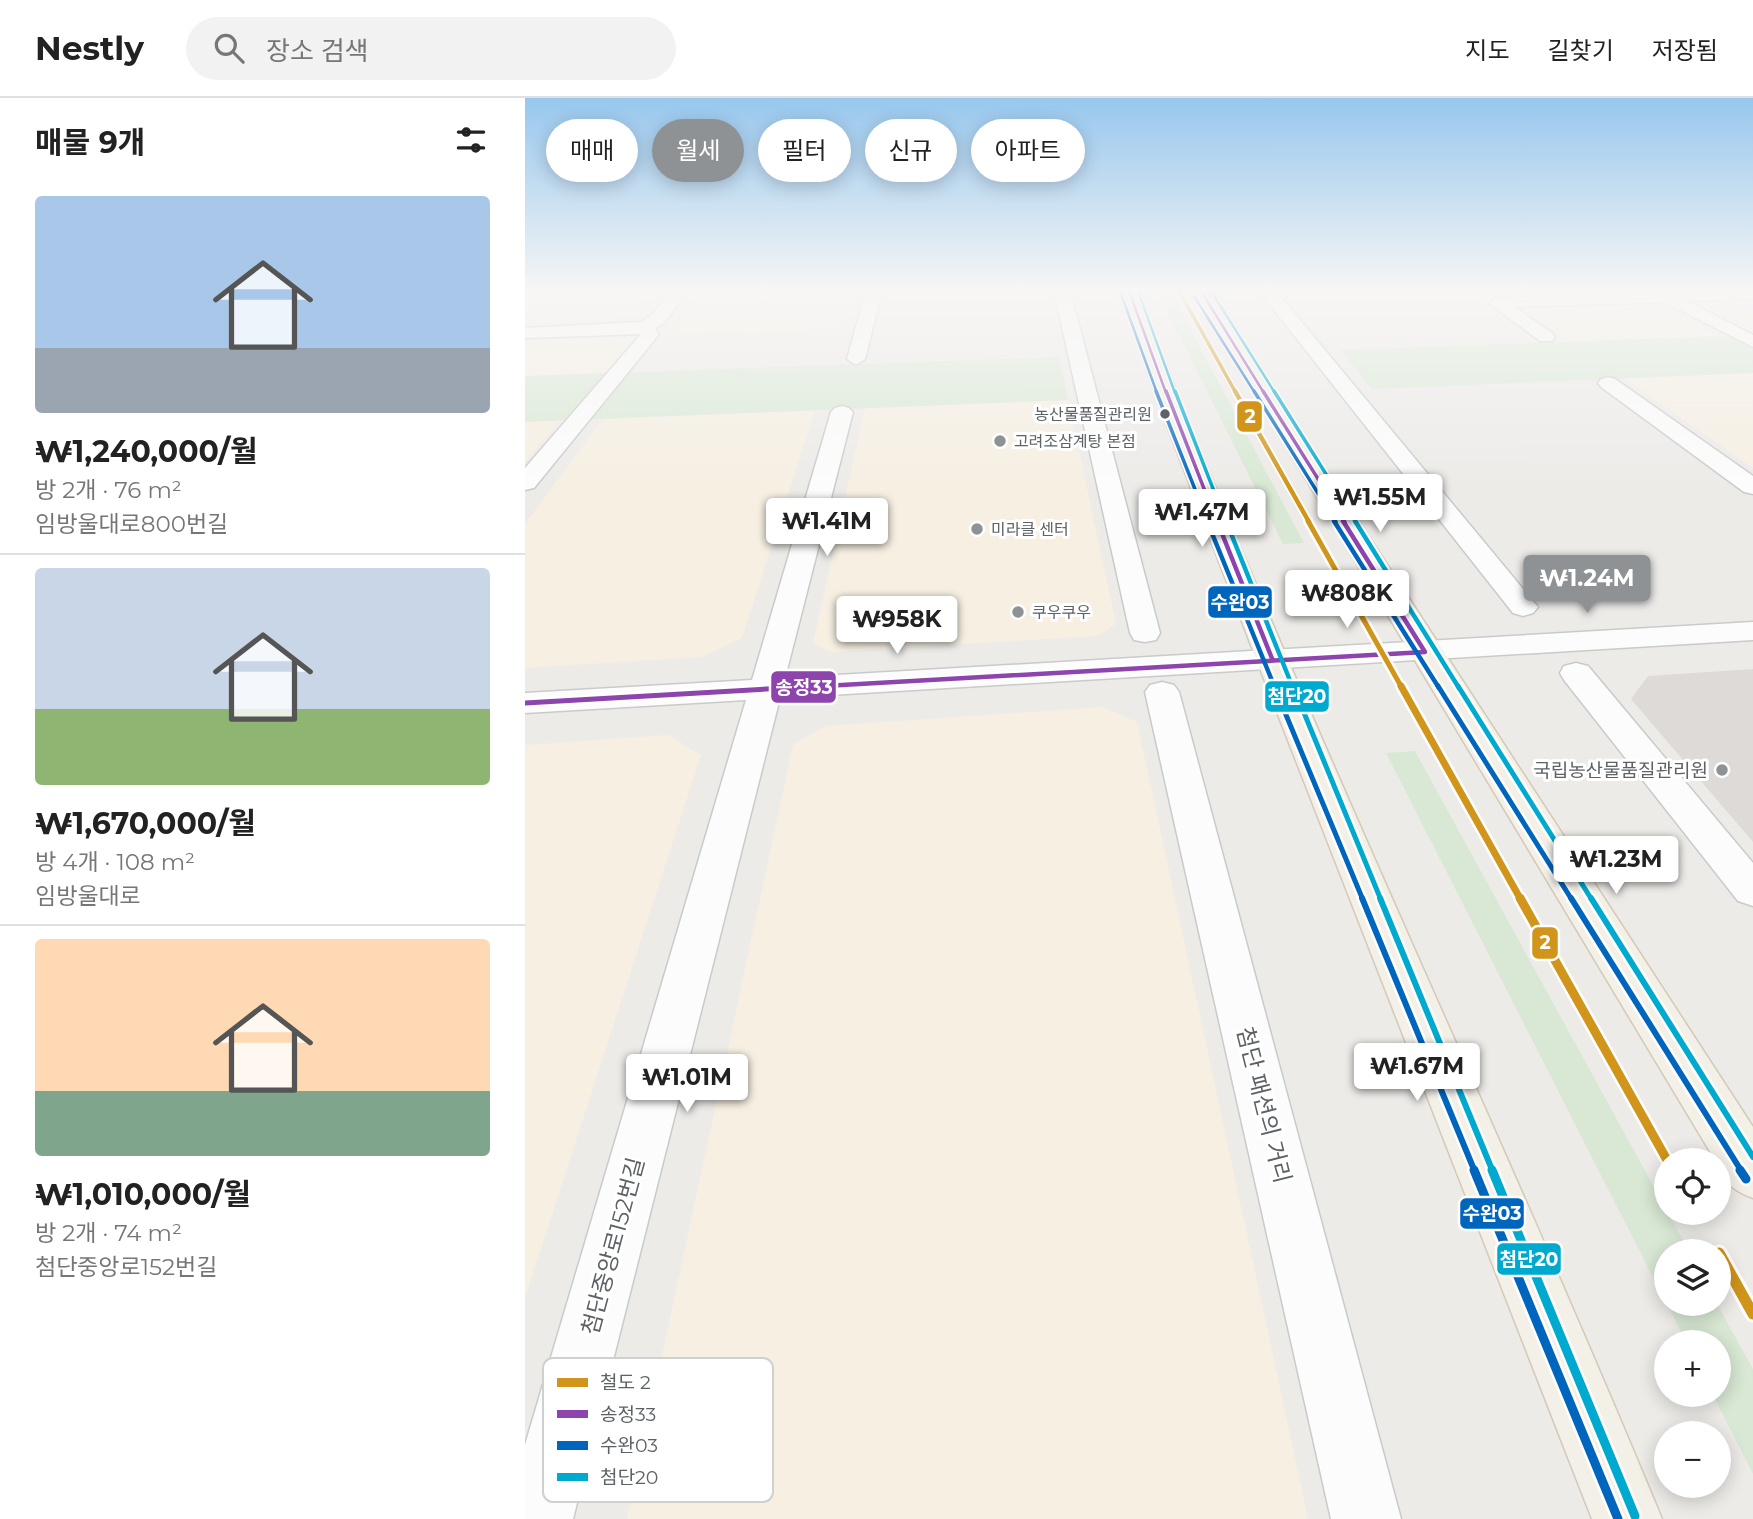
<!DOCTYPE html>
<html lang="ko">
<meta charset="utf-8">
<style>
:root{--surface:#fff;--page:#f2f2f2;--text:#222;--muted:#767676;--line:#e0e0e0;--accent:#8f9294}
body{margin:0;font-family:Montserrat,"Noto Sans KR",sans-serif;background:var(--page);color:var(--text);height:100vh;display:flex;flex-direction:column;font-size:26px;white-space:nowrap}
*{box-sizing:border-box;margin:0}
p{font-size:23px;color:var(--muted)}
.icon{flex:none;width:38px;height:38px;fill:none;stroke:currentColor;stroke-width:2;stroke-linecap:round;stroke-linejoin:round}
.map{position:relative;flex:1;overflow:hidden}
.sheet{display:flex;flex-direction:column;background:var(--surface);width:525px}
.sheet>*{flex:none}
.top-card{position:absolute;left:21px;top:21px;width:665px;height:63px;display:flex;gap:14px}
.buttons{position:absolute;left:1129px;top:1050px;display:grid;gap:14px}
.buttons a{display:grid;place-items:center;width:77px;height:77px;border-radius:50%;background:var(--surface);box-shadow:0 4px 18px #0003;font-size:35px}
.price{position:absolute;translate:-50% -60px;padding:0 16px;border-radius:7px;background:#fff;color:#222;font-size:23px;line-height:46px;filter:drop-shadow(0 2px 4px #0008)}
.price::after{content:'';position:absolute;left:50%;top:42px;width:21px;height:16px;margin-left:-10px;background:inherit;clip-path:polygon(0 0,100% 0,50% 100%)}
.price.selected{background:var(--accent);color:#fff}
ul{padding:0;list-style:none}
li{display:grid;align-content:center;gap:14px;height:371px;padding:0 35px}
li+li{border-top:2px solid var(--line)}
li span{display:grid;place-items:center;height:217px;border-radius:7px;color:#555}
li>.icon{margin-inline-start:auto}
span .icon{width:126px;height:126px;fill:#fffc;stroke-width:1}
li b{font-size:30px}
h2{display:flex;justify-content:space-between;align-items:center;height:84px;padding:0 35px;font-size:30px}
.pill{padding:0 24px;border-radius:32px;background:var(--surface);box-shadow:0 4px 18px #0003;font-size:24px;line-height:63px}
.pill.selected{background:var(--accent);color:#fff}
header{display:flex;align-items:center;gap:42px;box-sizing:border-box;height:98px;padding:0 35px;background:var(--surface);border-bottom:2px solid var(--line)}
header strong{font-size:33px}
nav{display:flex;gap:38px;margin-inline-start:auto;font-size:24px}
.search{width:490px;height:63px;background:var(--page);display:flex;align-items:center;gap:18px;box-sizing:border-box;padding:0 24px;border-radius:38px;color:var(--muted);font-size:26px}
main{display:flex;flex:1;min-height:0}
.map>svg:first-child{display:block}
.commercial{fill:#f6efe2}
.industrial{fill:#dddad8}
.green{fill:#d8e8d4}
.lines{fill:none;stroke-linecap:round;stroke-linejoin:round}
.minor-casing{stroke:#c9caca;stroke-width:3}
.major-casing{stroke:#d4c9b6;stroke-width:3}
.minor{fill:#fcfcfc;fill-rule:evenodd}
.major{fill:#f3f0e8;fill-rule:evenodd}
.bus-1-far3-casing{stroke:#fff;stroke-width:5}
.bus-1-far2-casing{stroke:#fff;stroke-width:7}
.bus-1-far1-casing{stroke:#fff;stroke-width:9}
.bus-1-casing{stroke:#fff;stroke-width:10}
.bus-2-far5-casing{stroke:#fff;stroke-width:5}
.bus-2-far4-casing{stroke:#fff;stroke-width:7}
.bus-2-far3-casing{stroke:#fff;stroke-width:9}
.bus-2-far2-casing{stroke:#fff;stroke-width:10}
.bus-2-far1-casing{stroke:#fff;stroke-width:11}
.bus-2-casing{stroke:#fff;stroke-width:14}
.bus-3-far5-casing{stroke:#fff;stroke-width:5}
.bus-3-far4-casing{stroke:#fff;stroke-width:7}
.bus-3-far3-casing{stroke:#fff;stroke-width:9}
.bus-3-far2-casing{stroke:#fff;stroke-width:10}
.bus-3-far1-casing{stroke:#fff;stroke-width:11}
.bus-3-casing{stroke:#fff;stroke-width:14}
.bus-1-far3{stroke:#8e44ad;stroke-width:2.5}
.bus-1-far2{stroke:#8e44ad;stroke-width:3.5}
.bus-1-far1{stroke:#8e44ad;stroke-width:4.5}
.bus-1{stroke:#8e44ad;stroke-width:5}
.bus-2-far5{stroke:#0065bd;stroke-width:2.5}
.bus-2-far4{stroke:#0065bd;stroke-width:3.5}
.bus-2-far3{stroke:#0065bd;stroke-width:4.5}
.bus-2-far2{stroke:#0065bd;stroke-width:5}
.bus-2-far1{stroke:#0065bd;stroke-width:6}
.bus-2{stroke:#0065bd;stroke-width:9}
.bus-3-far5{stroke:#00a9ce;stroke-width:2.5}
.bus-3-far4{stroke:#00a9ce;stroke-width:3.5}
.bus-3-far3{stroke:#00a9ce;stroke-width:4.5}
.bus-3-far2{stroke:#00a9ce;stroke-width:5}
.bus-3-far1{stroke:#00a9ce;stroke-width:6}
.bus-3{stroke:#00a9ce;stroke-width:9}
.rail-1-far5-casing{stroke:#fff;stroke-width:6}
.rail-1-far4-casing{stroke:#fff;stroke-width:8}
.rail-1-far3-casing{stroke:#fff;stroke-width:10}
.rail-1-far2-casing{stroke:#fff;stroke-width:12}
.rail-1-far1-casing{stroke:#fff;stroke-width:14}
.rail-1-casing{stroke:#fff;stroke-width:17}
.rail-1-far5{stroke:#d0951a;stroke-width:3.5}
.rail-1-far4{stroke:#d0951a;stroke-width:4.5}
.rail-1-far3{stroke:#d0951a;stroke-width:5}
.rail-1-far2{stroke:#d0951a;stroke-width:7}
.rail-1-far1{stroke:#d0951a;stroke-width:9}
.rail-1{stroke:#d0951a;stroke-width:11}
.bus-dot{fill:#5d6266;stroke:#fff;stroke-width:2.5}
.poi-dot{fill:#8f9294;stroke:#fff;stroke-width:2.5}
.labels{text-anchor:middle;stroke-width:6;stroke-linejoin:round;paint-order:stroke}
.far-bus-label{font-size:16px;fill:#5d6266;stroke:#fff;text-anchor:end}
.far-poi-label{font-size:16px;fill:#5d6266;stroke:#fff;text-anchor:start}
.poi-label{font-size:19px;fill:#5d6266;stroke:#fff;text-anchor:end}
.near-street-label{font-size:23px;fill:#5d6266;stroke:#fff}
.key{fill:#fff;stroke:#ced0d1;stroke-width:2}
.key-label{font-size:19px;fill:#5d6266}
.line-badge{stroke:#fff;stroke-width:2.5}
.badge-label{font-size:19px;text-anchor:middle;font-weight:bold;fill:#fff}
</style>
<header>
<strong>Nestly</strong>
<div class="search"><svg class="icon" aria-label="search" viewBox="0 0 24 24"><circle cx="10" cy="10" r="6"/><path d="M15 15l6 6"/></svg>장소 검색</div>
<nav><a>지도</a><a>길찾기</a><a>저장됨</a></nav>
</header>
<main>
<section class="sheet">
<h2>매물 9개<svg class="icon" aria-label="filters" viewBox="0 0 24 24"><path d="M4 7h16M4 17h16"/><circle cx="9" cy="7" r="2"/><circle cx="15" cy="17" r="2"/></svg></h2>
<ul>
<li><span style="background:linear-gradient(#a9c7e8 70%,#9aa5b1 0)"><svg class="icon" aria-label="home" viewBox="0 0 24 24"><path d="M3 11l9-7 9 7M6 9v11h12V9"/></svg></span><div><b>₩1,240,000/월</b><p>방 2개 · 76 m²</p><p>임방울대로800번길</p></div></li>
<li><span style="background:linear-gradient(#c9d6e8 65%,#8fb573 0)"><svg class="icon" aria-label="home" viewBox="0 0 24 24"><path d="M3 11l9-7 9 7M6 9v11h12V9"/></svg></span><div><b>₩1,670,000/월</b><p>방 4개 · 108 m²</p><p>임방울대로</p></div></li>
<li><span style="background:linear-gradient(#ffd9b3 70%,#7fa58c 0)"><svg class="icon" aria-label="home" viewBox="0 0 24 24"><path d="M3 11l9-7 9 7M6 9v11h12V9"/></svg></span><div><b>₩1,010,000/월</b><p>방 2개 · 74 m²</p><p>첨단중앙로152번길</p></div></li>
</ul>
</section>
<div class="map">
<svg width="1228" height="1421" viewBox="0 0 1228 1421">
<rect width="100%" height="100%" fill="#edebe8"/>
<path class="commercial" d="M 0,193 L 126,193 L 105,216 L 78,223 L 0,225 Z
M 177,193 L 329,193 L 317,231 L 144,237 Z
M 1228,202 L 1228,237 L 1171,207 L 1176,203 Z
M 1120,205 L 1138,208 L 1195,238 L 1045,243 L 996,210 Z
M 115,239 L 85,275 L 0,278 L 0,243 Z
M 1228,275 L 1228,370 L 1099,280 Z
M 543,302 L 591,526 L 573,538 L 306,554 L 288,545 L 340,310 Z
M 290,312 L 217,540 L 177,559 L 0,570 L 0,426 L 78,321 Z
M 35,322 L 0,364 L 0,324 Z
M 578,609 L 612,624 L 783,1421 L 102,1421 L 268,647 L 300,628 Z
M 143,637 L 176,657 L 0,1200 L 0,647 Z"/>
<path class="industrial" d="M 1228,571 L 1228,744 L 1106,601 L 1123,578 Z"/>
<path class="green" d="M 632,193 L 645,193 L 779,445 L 758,446 Z
M 1228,237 L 1228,275 L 847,291 L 815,252 Z
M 534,259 L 543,302 L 0,324 L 0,278 Z
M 890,653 L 1164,1153 L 1141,1153 L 1141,1205 L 861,655 Z
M 1142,1206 L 1192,1206 L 1228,1271 L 1228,1376 L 1188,1297 L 1194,1297 L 1194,1244 L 1161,1244 Z"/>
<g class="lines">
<g class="minor-casing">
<path id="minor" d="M 147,193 L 163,193 L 139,225 L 130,230 L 134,236 L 131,240 L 9,390 L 0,392 L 0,370 L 116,236 L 0,240 L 0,230 L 116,224 L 127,217 Z
M 341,193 L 357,193 L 340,261 L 331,267 L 322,261 Z
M 529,193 L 545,193 L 635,535 L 631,542 L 620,544 L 609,542 L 605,535 Z
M 734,193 L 751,193 L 1008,503 L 1013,509 L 1008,515 L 998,518 L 988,515 Z
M 1170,193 L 1228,193 L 1228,201 L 1162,203 L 1228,237 L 1228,249 L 1139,204 L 989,209 L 1027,235 L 1030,239 L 1027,243 L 1015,243 L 964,205 L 972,200 Z
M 1083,279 L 1090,281 L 1228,378 L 1228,396 L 1219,394 L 1076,289 L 1073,285 L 1076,281 Z
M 317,308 L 324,310 L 328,314 L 260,580 L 1228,524 L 1228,542 L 255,600 L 48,1421 L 0,1421 L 0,1347 L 221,602 L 0,615 L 0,595 L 227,582 L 306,314 L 310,310 Z
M 1051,565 L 1063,568 L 1228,765 L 1228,808 L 1213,803 L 1039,582 L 1035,575 L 1039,568 Z
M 637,584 L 649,587 L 654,594 L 876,1421 L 806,1421 L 620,594 L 625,587 Z"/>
</g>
<g class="major-casing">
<path id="major" d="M 596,193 L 612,193 C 772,609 967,1010 1137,1421 L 1067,1421 L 732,563 L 640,322 Z
M 668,193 L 684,193 L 1228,1029 L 1228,1100 C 1211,1094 1194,1083 1194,1062 L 1190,1062 Z"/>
</g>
<use href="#minor" class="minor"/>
<use href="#major" class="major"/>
<g class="bus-1-far3-casing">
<path id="bus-1-far3" d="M 604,193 L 641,295
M 676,193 L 739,295"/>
</g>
<g class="bus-1-far2-casing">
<path id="bus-1-far2" d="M 641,293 L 692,424
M 738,293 L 820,424"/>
</g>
<g class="bus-1-far1-casing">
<path id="bus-1-far1" d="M 692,423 L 748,563
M 264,590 L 900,554 L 818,423"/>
</g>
<g class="bus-1-casing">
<path id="bus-1" d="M 0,605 L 295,588"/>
</g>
<g class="bus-2-far5-casing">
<path id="bus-2-far5" d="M 596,196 L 632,295
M 669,198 L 730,295"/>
</g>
<g class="bus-2-far4-casing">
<path id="bus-2-far4" d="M 631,293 L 683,424
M 729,293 L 811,424"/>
</g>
<g class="bus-2-far3-casing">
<path id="bus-2-far3" d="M 682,423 L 750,590
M 809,423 L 914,590"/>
</g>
<g class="bus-2-far2-casing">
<path id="bus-2-far2" d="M 749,588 L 838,802
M 913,588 L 1047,802"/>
</g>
<g class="bus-2-far1-casing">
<path id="bus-2-far1" d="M 837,800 L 950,1074
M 1046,800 L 1217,1074"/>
</g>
<g class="bus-2-casing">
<path id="bus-2" d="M 949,1072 L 1093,1421
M 1215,1072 L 1221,1081"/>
</g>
<g class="bus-3-far5-casing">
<path id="bus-3-far5" d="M 613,193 L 650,295
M 686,193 L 750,295"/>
</g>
<g class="bus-3-far4-casing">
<path id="bus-3-far4" d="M 650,293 L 701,424
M 749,293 L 831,424"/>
</g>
<g class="bus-3-far3-casing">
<path id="bus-3-far3" d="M 701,423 L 768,590
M 830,423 L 934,590"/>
</g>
<g class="bus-3-far2-casing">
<path id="bus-3-far2" d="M 768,588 L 856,802
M 933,588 L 1067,802"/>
</g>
<g class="bus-3-far1-casing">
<path id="bus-3-far1" d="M 855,800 L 968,1074
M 1066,800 L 1228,1059"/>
</g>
<g class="bus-3-casing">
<path id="bus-3" d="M 967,1072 L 1110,1418"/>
</g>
<use href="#bus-1-far3" class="bus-1-far3"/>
<use href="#bus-1-far2" class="bus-1-far2"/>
<use href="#bus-1-far1" class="bus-1-far1"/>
<use href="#bus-1" class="bus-1"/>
<use href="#bus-2-far5" class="bus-2-far5"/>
<use href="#bus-2-far4" class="bus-2-far4"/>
<use href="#bus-2-far3" class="bus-2-far3"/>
<use href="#bus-2-far2" class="bus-2-far2"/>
<use href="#bus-2-far1" class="bus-2-far1"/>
<use href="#bus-2" class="bus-2"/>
<use href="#bus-3-far5" class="bus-3-far5"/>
<use href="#bus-3-far4" class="bus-3-far4"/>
<use href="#bus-3-far3" class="bus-3-far3"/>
<use href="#bus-3-far2" class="bus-3-far2"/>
<use href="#bus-3-far1" class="bus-3-far1"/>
<use href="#bus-3" class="bus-3"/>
<g class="rail-1-far5-casing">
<path id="rail-1-far5" d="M 654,193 L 711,295"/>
</g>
<g class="rail-1-far4-casing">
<path id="rail-1-far4" d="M 710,293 L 784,424"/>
</g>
<g class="rail-1-far3-casing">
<path id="rail-1-far3" d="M 783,423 L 877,590"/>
</g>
<g class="rail-1-far2-casing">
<path id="rail-1-far2" d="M 876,588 L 996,802"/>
</g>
<g class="rail-1-far1-casing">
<path id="rail-1-far1" d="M 995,800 L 1142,1062"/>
</g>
<g class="rail-1-casing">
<path id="rail-1" d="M 1194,1155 L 1228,1216"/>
</g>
<use href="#rail-1-far5" class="rail-1-far5"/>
<use href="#rail-1-far4" class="rail-1-far4"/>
<use href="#rail-1-far3" class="rail-1-far3"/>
<use href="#rail-1-far2" class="rail-1-far2"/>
<use href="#rail-1-far1" class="rail-1-far1"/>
<use href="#rail-1" class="rail-1"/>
</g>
<linearGradient id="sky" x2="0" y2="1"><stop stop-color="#97c7ee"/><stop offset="0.49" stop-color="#f7f6f5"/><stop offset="1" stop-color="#f7f6f5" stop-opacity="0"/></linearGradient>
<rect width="1228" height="392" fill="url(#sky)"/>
<circle class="bus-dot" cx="640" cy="316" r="6"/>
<g class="poi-dot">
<circle cx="475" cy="343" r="7"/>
<circle cx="452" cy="431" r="7"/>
<circle cx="493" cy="514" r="7"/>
<circle cx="1197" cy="672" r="7"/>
</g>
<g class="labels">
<g class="far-bus-label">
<text x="627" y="322">농산물품질관리원</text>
</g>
<g class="far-poi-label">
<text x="489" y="349">고려조삼계탕 본점</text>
<text x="466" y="437">미라클 센터</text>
<text x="507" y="520">쿠우쿠우</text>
</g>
<g class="poi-label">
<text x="1183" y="679">국립농산물품질관리원</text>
</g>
<g class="near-street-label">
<text transform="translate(739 1007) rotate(76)" y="8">첨단 패션의 거리</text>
<text transform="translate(88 1148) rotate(-75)" y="8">첨단중앙로152번길</text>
</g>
</g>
<rect x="18" y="1260" width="230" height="144" rx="10" class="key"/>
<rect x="32" y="1280" width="31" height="9" fill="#d0951a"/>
<rect x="32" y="1312" width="31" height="8" fill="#8e44ad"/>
<rect x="32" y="1343" width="31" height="9" fill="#0065bd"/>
<rect x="32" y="1375" width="31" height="8" fill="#00a9ce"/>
<g class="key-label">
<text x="75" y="1291">철도 2</text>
<text x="75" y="1323">송정33</text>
<text x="75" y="1354">수완03</text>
<text x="75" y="1386">첨단20</text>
</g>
<g class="line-badge">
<rect x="711" y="302" width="27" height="33" rx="7" fill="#d0951a"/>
<rect x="682" y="487" width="66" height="34" rx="7" fill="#0065bd"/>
<rect x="245" y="572" width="67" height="34" rx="7" fill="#8e44ad"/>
<rect x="739" y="582" width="66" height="33" rx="7" fill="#00a9ce"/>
<rect x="1006" y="828" width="28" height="34" rx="7" fill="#d0951a"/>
<rect x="934" y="1099" width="66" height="33" rx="7" fill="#0065bd"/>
<rect x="971" y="1144" width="66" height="34" rx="7" fill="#00a9ce"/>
</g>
<g class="badge-label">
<text x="725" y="325">2</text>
<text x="715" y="511">수완03</text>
<text x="279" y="596">송정33</text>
<text x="772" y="605">첨단20</text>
<text x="1020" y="851">2</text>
<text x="967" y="1122">수완03</text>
<text x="1004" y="1168">첨단20</text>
</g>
</svg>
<div class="buttons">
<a><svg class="icon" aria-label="locate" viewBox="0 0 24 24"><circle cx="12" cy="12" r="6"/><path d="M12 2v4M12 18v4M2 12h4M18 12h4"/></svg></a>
<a><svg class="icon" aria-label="layers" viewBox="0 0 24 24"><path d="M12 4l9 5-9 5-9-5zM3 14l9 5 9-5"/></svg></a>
<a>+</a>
<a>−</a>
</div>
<b class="price" style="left:855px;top:436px">₩1.55M</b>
<b class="price" style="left:677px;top:451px">₩1.47M</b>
<b class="price" style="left:302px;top:460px">₩1.41M</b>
<b class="price selected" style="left:1062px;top:517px">₩1.24M</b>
<b class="price" style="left:822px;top:532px">₩808K</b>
<b class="price" style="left:372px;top:558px">₩958K</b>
<b class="price" style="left:1091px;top:798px">₩1.23M</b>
<b class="price" style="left:892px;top:1005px">₩1.67M</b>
<b class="price" style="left:162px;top:1016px">₩1.01M</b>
<div class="top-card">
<a class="pill">매매</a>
<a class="pill selected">월세</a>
<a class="pill">필터</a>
<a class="pill">신규</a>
<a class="pill">아파트</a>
</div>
</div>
</main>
